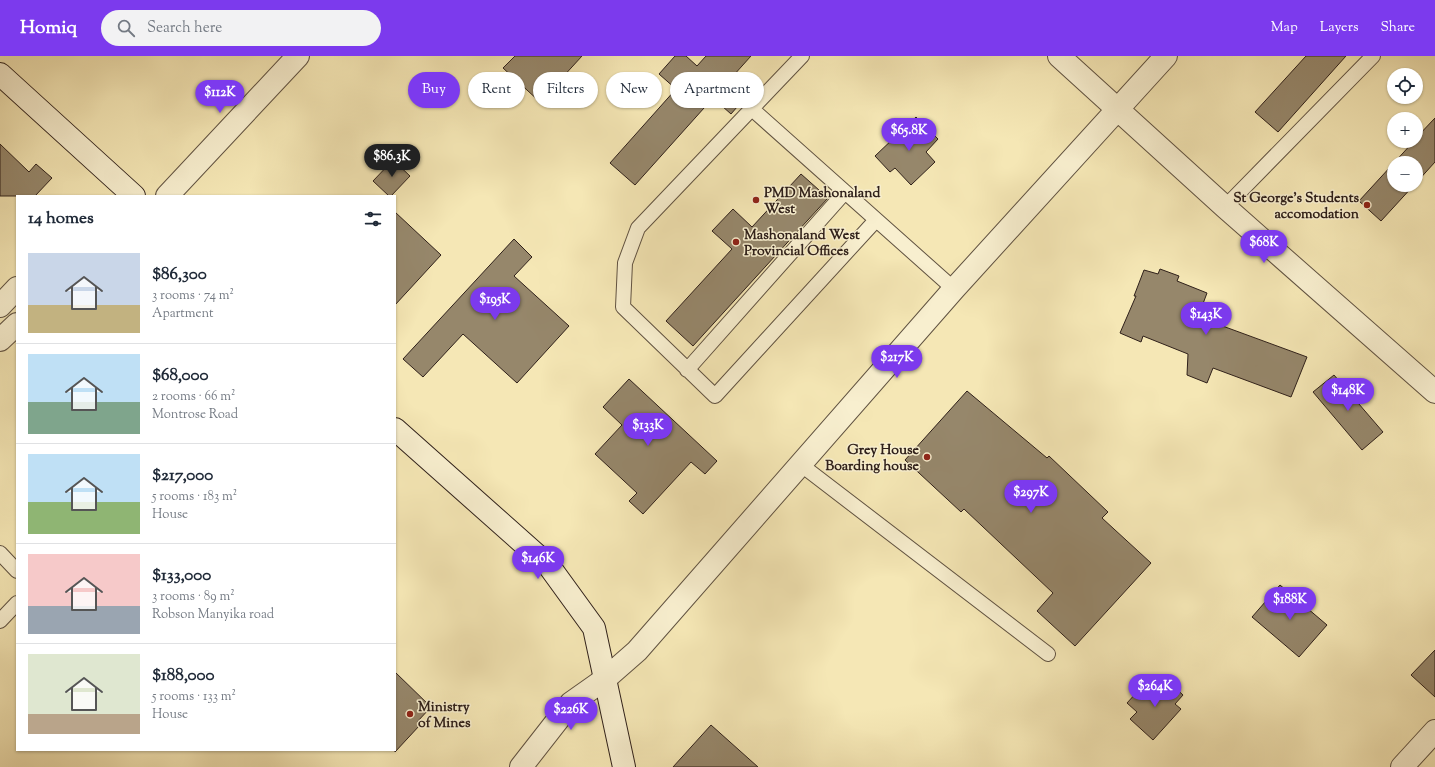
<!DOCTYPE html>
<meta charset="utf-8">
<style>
:root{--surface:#fff;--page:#f2f2f3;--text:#1f2937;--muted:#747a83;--line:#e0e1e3;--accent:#7c3aed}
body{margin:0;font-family:"Sorts Mill Goudy",serif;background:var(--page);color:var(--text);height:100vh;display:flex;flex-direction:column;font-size:15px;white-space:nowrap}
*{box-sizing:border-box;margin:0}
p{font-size:13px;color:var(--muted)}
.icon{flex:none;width:22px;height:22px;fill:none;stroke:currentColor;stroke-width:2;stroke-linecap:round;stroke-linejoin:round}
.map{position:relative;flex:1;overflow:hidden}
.sheet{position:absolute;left:16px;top:139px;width:380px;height:556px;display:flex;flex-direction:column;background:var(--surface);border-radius:0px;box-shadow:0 1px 3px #0004}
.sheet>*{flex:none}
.banner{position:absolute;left:408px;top:16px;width:380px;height:36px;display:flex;gap:8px}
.buttons{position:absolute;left:1387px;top:12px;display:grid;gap:8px}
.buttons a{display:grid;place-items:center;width:36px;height:36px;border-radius:50%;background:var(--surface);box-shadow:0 1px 3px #0004;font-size:20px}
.price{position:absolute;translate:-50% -34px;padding:0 9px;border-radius:14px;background:var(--accent);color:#fff;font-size:13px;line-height:26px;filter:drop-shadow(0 1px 2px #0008)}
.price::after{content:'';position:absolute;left:50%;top:24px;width:12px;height:9px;margin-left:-6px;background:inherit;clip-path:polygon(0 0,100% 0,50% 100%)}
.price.on{background:#222;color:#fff}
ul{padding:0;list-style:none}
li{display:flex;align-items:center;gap:12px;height:100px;padding:0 12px}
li+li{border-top:1px solid var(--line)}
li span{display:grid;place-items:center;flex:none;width:112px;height:80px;border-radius:0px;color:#555}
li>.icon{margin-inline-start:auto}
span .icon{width:48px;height:48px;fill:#fffc;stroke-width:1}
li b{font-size:17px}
h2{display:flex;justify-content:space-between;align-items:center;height:48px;padding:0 12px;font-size:17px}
.tag{padding:0 14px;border-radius:18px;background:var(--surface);box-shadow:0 1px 3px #0004;font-size:14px;line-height:36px}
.tag.on{background:var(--accent);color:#fff}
header{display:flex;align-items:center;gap:24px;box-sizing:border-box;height:56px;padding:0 20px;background:var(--accent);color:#fff}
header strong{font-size:19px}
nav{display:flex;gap:22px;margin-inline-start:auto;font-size:14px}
.search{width:280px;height:36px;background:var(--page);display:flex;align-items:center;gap:10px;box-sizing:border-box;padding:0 14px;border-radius:22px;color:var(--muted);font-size:15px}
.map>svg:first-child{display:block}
.building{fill:#96876b;stroke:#2f201a}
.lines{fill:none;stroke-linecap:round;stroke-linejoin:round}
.lane-casing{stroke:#605241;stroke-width:16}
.street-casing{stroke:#605241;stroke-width:24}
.secondary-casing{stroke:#2f201a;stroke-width:24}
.lane{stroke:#f8efcf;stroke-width:14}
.street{stroke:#f8efcf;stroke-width:22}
.secondary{stroke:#f8efcf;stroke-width:22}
.poi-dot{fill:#8f2418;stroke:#f8efcf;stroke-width:1.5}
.labels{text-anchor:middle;stroke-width:3;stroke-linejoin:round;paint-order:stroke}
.poi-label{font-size:14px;font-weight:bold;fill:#2f201a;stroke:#f8efcf;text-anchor:start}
</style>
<header>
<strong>Homiq</strong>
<div class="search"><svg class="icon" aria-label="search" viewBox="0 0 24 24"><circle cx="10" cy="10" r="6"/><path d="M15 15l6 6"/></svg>Search here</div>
<nav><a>Map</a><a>Layers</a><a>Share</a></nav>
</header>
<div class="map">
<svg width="1435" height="711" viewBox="0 0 1435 711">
<rect width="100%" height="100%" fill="#f5e7b5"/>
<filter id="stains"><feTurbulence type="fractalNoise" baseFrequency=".005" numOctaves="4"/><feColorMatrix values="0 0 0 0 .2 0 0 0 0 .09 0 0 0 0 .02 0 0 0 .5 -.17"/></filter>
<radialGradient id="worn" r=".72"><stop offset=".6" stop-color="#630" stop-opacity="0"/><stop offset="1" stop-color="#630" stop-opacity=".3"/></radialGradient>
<path class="building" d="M 515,0 L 582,0 L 540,46 L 503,12 Z
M 675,0 L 686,0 L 697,10 L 706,0 L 751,0 L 733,20 L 750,36 L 731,58 L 713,42 L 635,129 L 610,107 L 676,33 L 659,18 Z
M 1306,0 L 1346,0 L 1278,76 L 1255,56 Z
M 916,61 L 938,83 L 926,96 L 935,106 L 911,129 L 895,112 L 890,116 L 875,100 Z
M 1435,62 L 1435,106 L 1416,127 L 1416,107 L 1394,107 L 1394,129 L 1414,129 L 1381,165 L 1359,145 L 1414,85 L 1416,85 L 1416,82 Z
M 0,88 L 29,116 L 36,108 L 52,122 L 35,140 L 0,140 Z
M 393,104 L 410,120 L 391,140 L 389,140 L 373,125 Z
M 801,118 L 828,142 L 693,290 L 666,265 L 732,193 L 712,175 L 733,153 L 752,171 Z
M 395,156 L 441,199 L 395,249 Z
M 514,183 L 532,201 L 514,220 L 569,270 L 517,327 L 463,278 L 423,321 L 403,303 Z
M 1160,213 L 1179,220 L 1177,225 L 1207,237 L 1198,261 L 1307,301 L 1291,341 L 1213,312 L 1207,327 L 1187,319 L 1188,298 L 1143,280 L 1141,286 L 1120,277 L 1136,240 L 1134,240 L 1144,214 L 1158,218 Z
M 1334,319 L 1383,376 L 1362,394 L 1313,336 Z
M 629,323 L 717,405 L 705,418 L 691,406 L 643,458 L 629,445 L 637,437 L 595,398 L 622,369 L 603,351 Z
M 967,335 L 1047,402 L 1049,400 L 1108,456 L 1102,462 L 1151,507 L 1075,590 L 1037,555 L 1053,537 L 964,453 L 961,456 L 905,404 Z
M 1280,529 L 1327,569 L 1299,601 L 1252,561 Z
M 1435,594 L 1435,641 L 1411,619 Z
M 395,616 L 431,651 L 417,666 L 420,669 L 395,696 Z
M 1147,625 L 1155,633 L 1158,630 L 1162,633 L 1168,625 L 1183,639 L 1175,648 L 1181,653 L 1153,684 L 1130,663 L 1137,656 L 1127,647 Z
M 711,669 L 758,711 L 673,711 Z"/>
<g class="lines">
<g class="lane-casing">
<path id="lane" d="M 802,0 L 638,172 L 625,207 L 623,251 L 715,340 L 876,164
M 752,53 L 954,233
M 1225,151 L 1373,0
M 687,314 L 845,136
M 800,408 L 1048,598
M 0,497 L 17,515
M 0,565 L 17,547"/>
</g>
<g class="street-casing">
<path id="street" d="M 1059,0 L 1225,151 L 1435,336
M 167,140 L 298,0
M 0,250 L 17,232
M 0,284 L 17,268
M 521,711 L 571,647 L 605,623 L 637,595 L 954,233 L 1166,0
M 1402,711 L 1435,675"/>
</g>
<g class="secondary-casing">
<path id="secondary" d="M 0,18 L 134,140
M 395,373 L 549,510 L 594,572 L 624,711"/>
</g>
<use href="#lane" class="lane"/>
<use href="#street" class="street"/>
<use href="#secondary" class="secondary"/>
</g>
<g class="poi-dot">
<circle cx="756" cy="144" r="4"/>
<circle cx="1367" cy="149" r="4"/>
<circle cx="736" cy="186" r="4"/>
<circle cx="927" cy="401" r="4"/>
<circle cx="410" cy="658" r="4"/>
</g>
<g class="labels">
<g class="poi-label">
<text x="764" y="141">PMD Mashonaland<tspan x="764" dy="16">West</tspan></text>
<text x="1359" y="146" text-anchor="end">St George's Students<tspan x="1359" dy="16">accomodation</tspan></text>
<text x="744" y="183">Mashonaland West<tspan x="744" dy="16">Provincial Offices</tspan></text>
<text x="919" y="398" text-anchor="end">Grey House<tspan x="919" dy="16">Boarding house</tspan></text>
<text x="418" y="655">Ministry<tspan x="418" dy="16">of Mines</tspan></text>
</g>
</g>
<rect width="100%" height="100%" filter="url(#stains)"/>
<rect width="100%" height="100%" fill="url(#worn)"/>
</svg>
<div class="buttons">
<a><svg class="icon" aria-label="locate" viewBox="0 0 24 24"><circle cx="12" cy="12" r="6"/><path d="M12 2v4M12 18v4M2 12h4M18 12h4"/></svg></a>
<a>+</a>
<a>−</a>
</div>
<b class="price" style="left:220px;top:58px">$112K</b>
<b class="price" style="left:909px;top:96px">$65.8K</b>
<b class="price on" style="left:392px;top:122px">$86.3K</b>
<b class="price" style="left:1264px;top:208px">$68K</b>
<b class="price" style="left:495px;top:265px">$195K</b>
<b class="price" style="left:1206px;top:280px">$143K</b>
<b class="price" style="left:897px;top:323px">$217K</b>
<b class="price" style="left:1348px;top:356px">$148K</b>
<b class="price" style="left:648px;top:391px">$133K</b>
<b class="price" style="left:1031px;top:458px">$297K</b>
<b class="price" style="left:538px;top:524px">$146K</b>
<b class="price" style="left:1290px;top:565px">$188K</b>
<b class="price" style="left:1155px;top:652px">$264K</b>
<b class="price" style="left:571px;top:675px">$226K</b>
<div class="banner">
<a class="tag on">Buy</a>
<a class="tag">Rent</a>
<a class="tag">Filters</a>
<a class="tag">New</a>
<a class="tag">Apartment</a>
</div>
<section class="sheet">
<h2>14 homes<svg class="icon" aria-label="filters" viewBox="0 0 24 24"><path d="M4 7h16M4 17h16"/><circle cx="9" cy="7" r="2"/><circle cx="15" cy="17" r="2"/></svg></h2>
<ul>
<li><span style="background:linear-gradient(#c9d6e8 65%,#c2b280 0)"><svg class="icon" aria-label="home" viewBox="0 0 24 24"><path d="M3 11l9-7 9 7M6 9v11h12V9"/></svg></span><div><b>$86,300</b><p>3 rooms · 74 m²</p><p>Apartment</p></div></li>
<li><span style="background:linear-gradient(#bfe0f5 60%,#7fa58c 0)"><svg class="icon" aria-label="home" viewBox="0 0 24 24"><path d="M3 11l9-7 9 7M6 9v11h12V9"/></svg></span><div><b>$68,000</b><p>2 rooms · 66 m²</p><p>Montrose Road</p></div></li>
<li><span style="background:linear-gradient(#bfe0f5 60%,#8fb573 0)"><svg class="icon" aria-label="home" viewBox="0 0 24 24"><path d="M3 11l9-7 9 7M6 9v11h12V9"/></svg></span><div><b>$217,000</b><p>5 rooms · 183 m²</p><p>House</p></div></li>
<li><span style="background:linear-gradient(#f6c9c9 65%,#9aa5b1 0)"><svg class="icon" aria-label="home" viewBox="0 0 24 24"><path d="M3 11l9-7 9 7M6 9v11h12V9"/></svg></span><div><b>$133,000</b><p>3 rooms · 89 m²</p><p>Robson Manyika road</p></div></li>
<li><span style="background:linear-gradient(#dfe7d0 75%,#b9a48a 0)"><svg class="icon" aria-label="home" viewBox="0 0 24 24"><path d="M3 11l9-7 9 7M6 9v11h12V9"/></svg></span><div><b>$188,000</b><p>5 rooms · 133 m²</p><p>House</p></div></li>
</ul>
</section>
</div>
